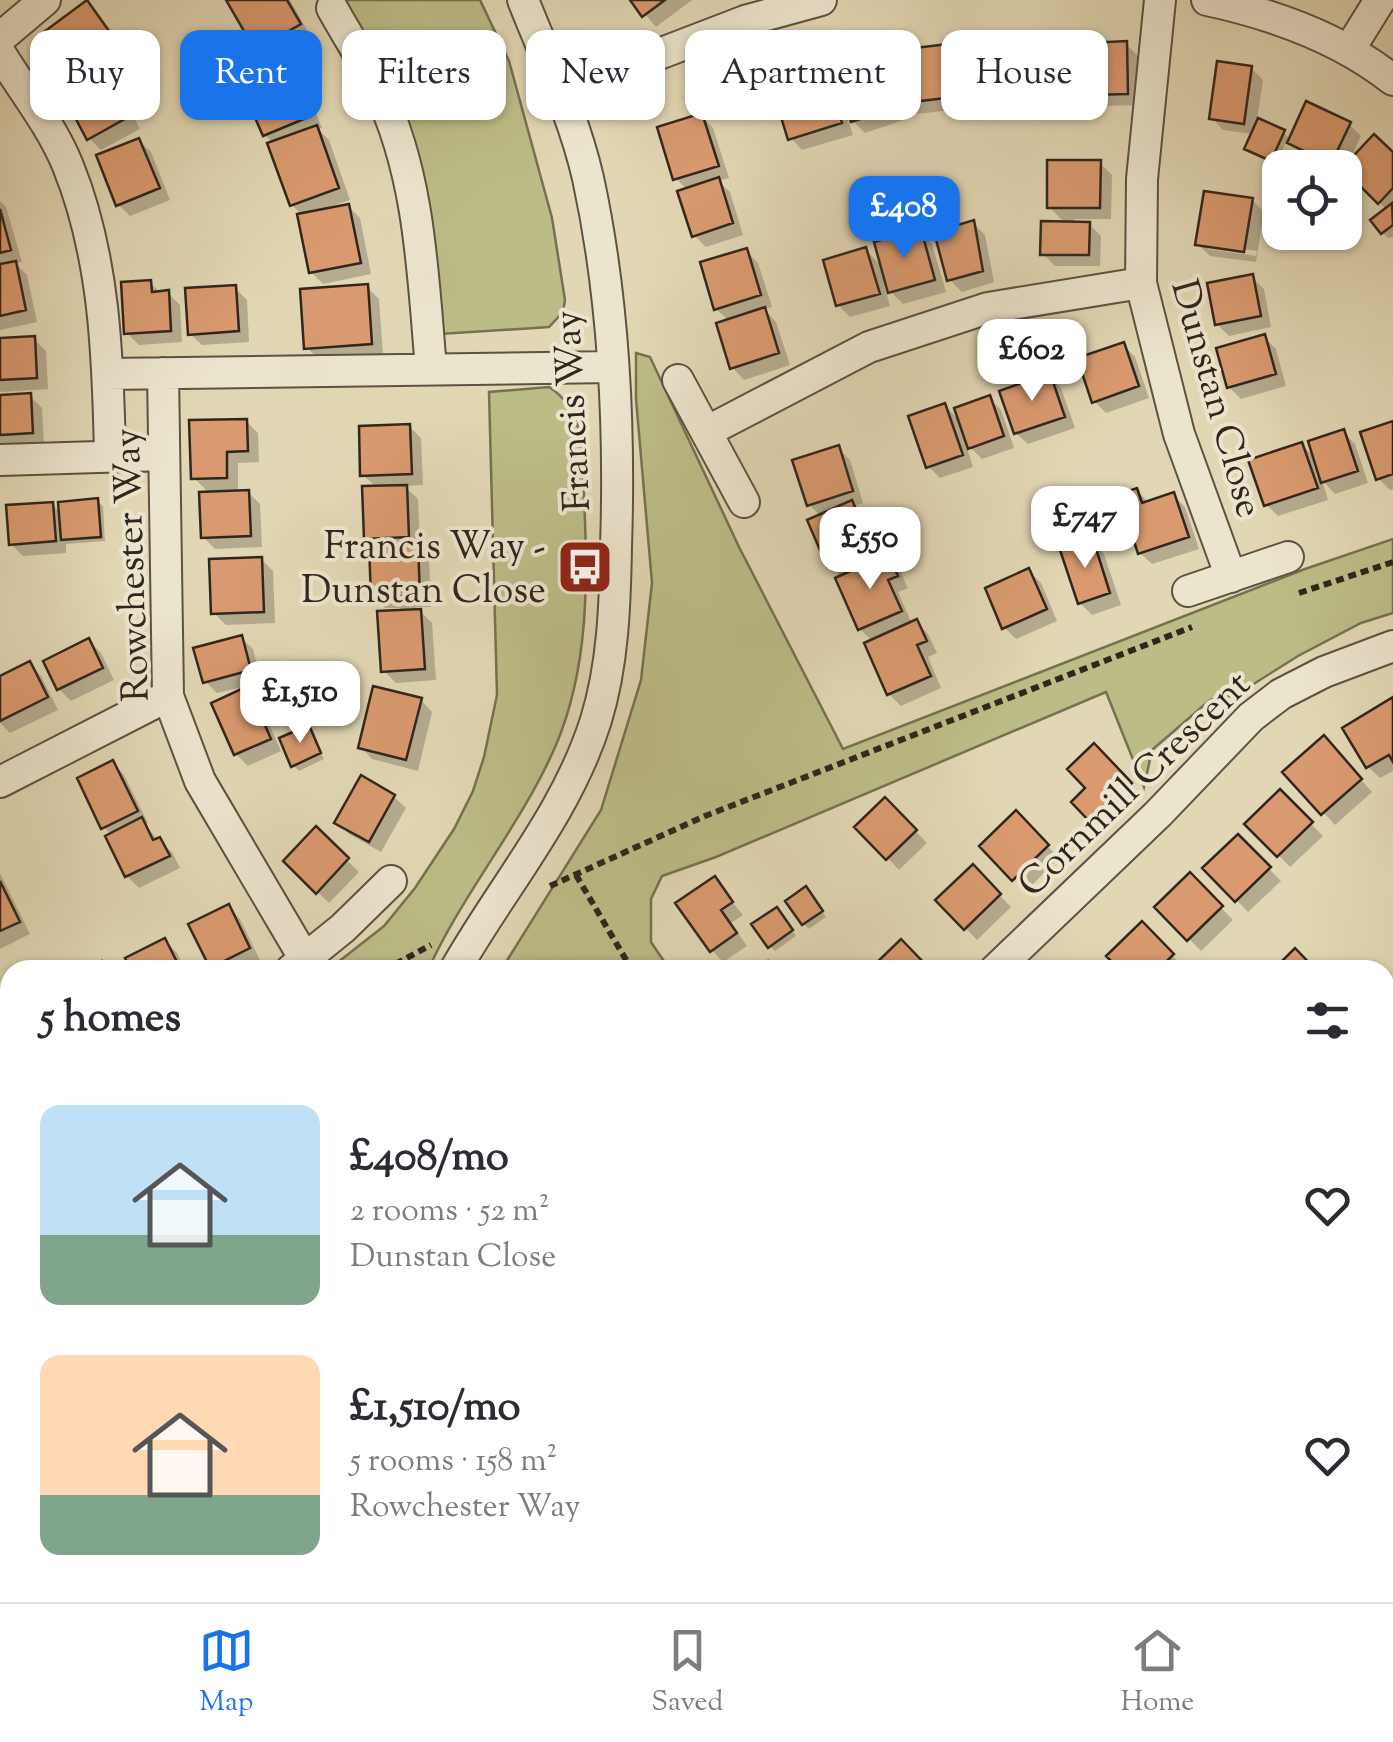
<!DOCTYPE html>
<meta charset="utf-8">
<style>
:root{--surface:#fff;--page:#f7f7f7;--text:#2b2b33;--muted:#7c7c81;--line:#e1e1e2;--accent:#1a73e8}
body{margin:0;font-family:"Sorts Mill Goudy",serif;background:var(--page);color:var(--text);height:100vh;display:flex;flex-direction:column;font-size:38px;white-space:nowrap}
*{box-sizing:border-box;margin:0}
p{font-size:32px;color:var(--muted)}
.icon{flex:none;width:55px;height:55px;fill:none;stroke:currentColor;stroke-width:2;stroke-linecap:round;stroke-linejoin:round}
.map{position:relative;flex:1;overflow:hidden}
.details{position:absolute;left:0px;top:960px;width:1395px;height:642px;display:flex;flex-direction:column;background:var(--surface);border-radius:30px 30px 0 0;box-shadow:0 2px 8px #0004}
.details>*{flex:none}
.guide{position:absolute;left:30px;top:30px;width:1335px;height:90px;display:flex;gap:20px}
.tools{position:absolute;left:1262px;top:150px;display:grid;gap:20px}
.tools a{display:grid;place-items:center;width:100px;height:100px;border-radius:20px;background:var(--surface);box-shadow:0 2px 8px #0004;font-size:50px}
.price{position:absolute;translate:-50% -85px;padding:0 22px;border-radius:20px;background:#fff;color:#222;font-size:32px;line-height:65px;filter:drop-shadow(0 2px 5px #0008)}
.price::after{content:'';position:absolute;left:50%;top:60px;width:30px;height:22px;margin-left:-15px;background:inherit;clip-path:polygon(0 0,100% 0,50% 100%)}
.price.current{background:var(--accent);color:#fff}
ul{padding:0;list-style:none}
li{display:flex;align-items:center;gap:30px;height:250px;padding:0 40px}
li span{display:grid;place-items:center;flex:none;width:280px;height:200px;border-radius:20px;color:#555}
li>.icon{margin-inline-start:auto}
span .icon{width:120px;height:120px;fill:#fffc;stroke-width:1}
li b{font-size:42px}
h2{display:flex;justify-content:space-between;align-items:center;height:120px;padding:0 40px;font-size:42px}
.chip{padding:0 35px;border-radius:20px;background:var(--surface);box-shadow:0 2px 8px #0004;font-size:35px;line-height:90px}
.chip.current{background:var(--accent);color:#fff}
.menu{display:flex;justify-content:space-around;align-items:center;height:140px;border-top:2px solid var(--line);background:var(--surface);font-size:28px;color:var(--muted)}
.menu a{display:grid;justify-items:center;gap:5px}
.menu .current{color:var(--accent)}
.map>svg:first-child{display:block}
.green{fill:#bcbc87;stroke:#767152;stroke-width:2.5}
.shadow{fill:#0003;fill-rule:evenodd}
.building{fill:#d99a6f;stroke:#31261d;stroke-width:2.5}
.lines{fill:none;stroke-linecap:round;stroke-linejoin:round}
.minor-casing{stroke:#5d5243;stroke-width:34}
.path{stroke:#31261d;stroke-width:6;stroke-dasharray:8 5;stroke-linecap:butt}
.minor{stroke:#ece5ce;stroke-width:30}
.labels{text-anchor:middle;stroke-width:8;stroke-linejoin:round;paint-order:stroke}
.street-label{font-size:38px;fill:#31261d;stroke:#ece5ce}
.poi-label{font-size:38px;fill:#31261d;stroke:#ece5ce;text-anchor:end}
</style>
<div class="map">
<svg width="1393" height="1602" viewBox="0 0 1393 1602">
<rect width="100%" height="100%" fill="#e2d7b4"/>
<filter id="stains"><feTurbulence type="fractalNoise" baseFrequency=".002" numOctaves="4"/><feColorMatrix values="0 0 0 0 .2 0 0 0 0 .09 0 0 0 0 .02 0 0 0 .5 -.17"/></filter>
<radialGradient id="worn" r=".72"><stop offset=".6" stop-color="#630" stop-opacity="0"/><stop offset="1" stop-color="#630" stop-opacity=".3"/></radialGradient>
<path class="green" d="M 342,0 L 480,0 L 509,61 L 552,218 L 565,300 L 563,312 L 549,327 L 440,334 Z
M 636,353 L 650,357 L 739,547 L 843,749 L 1305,569 L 1393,539 L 1393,613 L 1361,623 L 1298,656 L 1236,695 L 1210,700 L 1152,750 L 1144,787 L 1106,692 L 716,857 L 662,876 L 651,899 L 651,942 L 670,970 L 501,970 L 601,810 L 641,680 L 652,583 L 636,399 Z
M 549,387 C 587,411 582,456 584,497 C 588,580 589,667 556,745 C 522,824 464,891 428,970 L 328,970 L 384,926 L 415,888 L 454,829 L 473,791 L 484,757 L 497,695 L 489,392 Z
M 10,1109 L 10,1219 L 0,1224 L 0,1114 Z
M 1393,1288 L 1393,1602 L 961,1602 L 957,1593 L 1385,1592 L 1385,1295 Z"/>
<path class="shadow" d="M 229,0 L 290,0 L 311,37 L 269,61 L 257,49 Z
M 633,0 L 692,0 L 656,27 Z
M 87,3 L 124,51 L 101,68 L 114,80 L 140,129 L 101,150 L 89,138 L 75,83 L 65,73 Z
M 1061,41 L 1073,53 L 1078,94 L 1029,100 L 1017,88 Z
M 1126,44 L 1138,56 L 1139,105 L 1102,106 L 1090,94 Z
M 948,46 L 966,64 L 999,54 L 1005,59 L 1009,97 L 974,101 L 964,91 L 966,108 L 918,114 L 906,102 Z
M 880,60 L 892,72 L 907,119 L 865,133 L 846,114 L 853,135 L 802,150 L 791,138 L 825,73 L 844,92 Z
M 288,64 L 300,75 L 322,128 L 318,129 L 329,140 L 350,200 L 332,206 L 333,209 L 348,206 L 360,218 L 371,274 L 323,284 L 311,272 L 303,216 L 292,205 L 273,143 L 265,135 Z
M 1251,68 L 1263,80 L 1257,120 L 1283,132 L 1291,140 L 1349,124 L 1361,136 L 1348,164 L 1393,156 L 1393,237 L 1388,238 L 1383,233 L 1387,210 L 1345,168 L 1330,168 L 1302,154 L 1287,140 L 1276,165 L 1247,148 L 1253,134 L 1223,130 L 1212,118 Z
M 701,116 L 713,128 L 729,178 L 718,181 L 730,192 L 743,235 L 706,247 L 694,235 L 687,190 L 676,178 Z
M 139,141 L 151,152 L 170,200 L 130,216 L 118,204 Z
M 1100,163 L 1112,175 L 1111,219 L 1074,219 L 1074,224 L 1089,224 L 1101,236 L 1100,266 L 1055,266 L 1043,254 L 1066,224 L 1049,207 Z
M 1252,200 L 1264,212 L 1256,262 L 1210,256 L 1198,244 ZM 1208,244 L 1257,251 L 1256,256 L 1208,249 Z
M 0,201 L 6,207 L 22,262 L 15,263 L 27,275 L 37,322 L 0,330 Z
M 973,223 L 985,235 L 994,282 L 962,292 L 950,280 Z
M 920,232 L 932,244 L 946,292 L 903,304 L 884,285 L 890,306 L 850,317 L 838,305 L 866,250 L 884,269 Z
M 746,251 L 758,263 L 772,307 L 764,309 L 776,322 L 790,365 L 744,380 L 733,368 L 729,321 L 716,309 Z
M 1252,277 L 1264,289 L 1271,327 L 1229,336 L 1217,324 Z
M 150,283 L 161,293 L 168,293 L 180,305 L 182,342 L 139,345 L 127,333 Z
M 367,287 L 379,299 L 383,355 L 319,359 L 307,348 Z
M 235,288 L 247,300 L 249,342 L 202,345 L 190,334 Z
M 1264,337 L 1276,349 L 1286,386 L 1241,399 L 1229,387 Z
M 34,339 L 46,351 L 48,389 L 0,392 L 0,341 Z
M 1123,345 L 1135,357 L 1149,398 L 1106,413 L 1094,401 Z
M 1049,376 L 1061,388 L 1075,428 L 1028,444 L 1016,433 Z
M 30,396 L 42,408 L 44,444 L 0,447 L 0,398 Z
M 989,398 L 1001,410 L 1014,448 L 982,459 L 965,442 L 973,467 L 940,478 L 928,466 L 945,406 L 962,423 Z
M 246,421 L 258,433 L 259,462 L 238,463 L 238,493 L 248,492 L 260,504 L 262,547 L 215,549 L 203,537 L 210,494 L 194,478 Z
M 1393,424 L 1393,489 L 1390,490 L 1378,478 Z
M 409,426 L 421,438 L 423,485 L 404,486 L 418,499 L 420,549 L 429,559 L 431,607 L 416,607 L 432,623 L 436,680 L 396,683 L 384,671 L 401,608 L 385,608 L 373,596 L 377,548 L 366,538 L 377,488 L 363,475 Z
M 1343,432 L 1355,444 L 1368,483 L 1335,494 L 1322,480 L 1328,500 L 1278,516 L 1266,504 L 1302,445 L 1316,459 Z
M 838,448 L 850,460 L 863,503 L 854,506 L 863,515 L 883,559 L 887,557 L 899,569 L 908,588 L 898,592 L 912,624 L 916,622 L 928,634 L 937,653 L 928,657 L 941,688 L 901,706 L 889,694 L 873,642 L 860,629 L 842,577 L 829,565 L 821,517 L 809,504 Z
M 1137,491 L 1149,503 L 1173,495 L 1185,507 L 1199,549 L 1152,564 L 1140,553 Z
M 97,501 L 103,506 L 105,541 L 66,544 L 66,553 L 23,556 L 11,544 L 52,504 L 62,514 Z
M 1092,542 L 1104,554 L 1121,605 L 1092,615 L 1080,603 Z
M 261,559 L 273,571 L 275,623 L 226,625 L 214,613 Z
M 1029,571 L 1041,583 L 1057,621 L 1016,639 L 1004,627 Z
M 241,638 L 253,649 L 262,682 L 217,693 L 205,681 Z
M 89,641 L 101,653 L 114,680 L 71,701 L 59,689 Z
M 30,664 L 41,676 L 58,710 L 10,733 L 0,723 L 0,678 Z
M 247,689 L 259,701 L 281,751 L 248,766 L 236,754 Z
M 421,700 L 432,712 L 418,771 L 372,759 L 361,747 Z
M 1393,700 L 1393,771 L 1380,778 L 1368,767 Z
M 308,728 L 324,759 L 299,771 L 293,765 Z
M 1094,746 L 1142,796 L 1105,833 L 1074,802 L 1089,788 Z
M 1335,751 L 1372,792 L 1335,825 L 1286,772 Z
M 113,763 L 124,775 L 148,823 L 145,824 L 158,841 L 172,852 L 180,868 L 139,888 L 127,876 L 112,835 L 104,827 Z
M 1280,792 L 1323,836 L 1290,867 L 1248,824 Z
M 394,797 L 406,808 L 381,852 L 349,834 L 337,822 Z
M 886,801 L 927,843 L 899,870 L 858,827 Z
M 1016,814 L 1059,858 L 1026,891 L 982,846 Z
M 316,830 L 359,872 L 329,903 L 286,861 Z
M 1238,837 L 1281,881 L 1248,912 L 1206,868 Z
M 973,868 L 1011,907 L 977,940 L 939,900 Z
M 0,873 L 30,934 L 0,949 Z
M 1190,876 L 1233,920 L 1201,951 L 1158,907 Z
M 714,879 L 743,915 L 731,923 L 747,946 L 723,962 L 712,950 Z
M 811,895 L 826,917 L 809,929 L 804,924 Z
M 229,907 L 240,919 L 260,960 L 240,970 L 216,970 L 212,966 Z
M 781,915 L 796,936 L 775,951 L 770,946 Z
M 1142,924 L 1184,968 L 1182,970 L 1123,970 Z
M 165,941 L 177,953 L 185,970 L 134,970 Z
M 6,1011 L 10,1015 L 10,1063 L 3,1067 L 0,1064 L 0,1013 Z
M 1385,1070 L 1393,1078 L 1393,1089 L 1385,1097 Z
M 53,1592 L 99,1592 L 99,1594 L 84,1594 L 91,1602 L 38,1602 L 60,1599 Z
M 409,1592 L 454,1592 L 453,1596 Z
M 534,1592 L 589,1592 L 591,1602 L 535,1602 Z
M 813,1592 L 869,1593 L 860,1602 L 823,1602 Z"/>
<path class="building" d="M 87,0 L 114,38 L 64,75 L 37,37 Z
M 226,0 L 287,0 L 301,24 L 255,50 Z
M 630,0 L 665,0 L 642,17 Z
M 1062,39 L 1067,83 L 1015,89 L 1010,45 Z
M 1127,41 L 1128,94 L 1088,95 L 1087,43 Z
M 949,44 L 955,97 L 903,103 L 897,50 Z
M 1000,51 L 1005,92 L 967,97 L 962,56 Z
M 881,58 L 896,108 L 851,122 L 835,72 Z
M 288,61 L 311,116 L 263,136 L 239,81 Z
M 1217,61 L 1252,66 L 1244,124 L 1209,119 Z
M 102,65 L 130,116 L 87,140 L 60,89 Z
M 826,70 L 842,123 L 788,140 L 772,87 Z
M 1306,101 L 1351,122 L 1331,164 L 1287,143 Z
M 702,113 L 719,166 L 673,180 L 657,127 Z
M 1258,118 L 1285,130 L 1271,161 L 1244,149 Z
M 317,125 L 339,188 L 290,206 L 267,143 Z
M 1374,134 L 1393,152 L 1393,188 L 1378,204 L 1342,168 Z
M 139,138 L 160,188 L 116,206 L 96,155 Z
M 1047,160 L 1101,160 L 1100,208 L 1047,208 Z
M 719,177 L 733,223 L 692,237 L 677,191 Z
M 1204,191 L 1253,198 L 1244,252 L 1195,245 Z
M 1392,203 L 1393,225 L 1381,234 L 1370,220 Z
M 349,204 L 361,263 L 309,273 L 297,214 Z
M 0,209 L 11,250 L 0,253 Z
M 974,220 L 983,271 L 947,281 L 934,232 Z
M 1041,221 L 1090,222 L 1089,255 L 1040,255 Z
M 921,229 L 935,280 L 888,293 L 874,242 Z
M 866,247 L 880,294 L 836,306 L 823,260 Z
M 747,248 L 761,295 L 714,310 L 700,262 Z
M 16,261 L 26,310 L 0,316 L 0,264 Z
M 1253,274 L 1261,316 L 1215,325 L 1207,283 Z
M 151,280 L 152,292 L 169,290 L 171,331 L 124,334 L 121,282 Z
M 368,284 L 372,344 L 304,349 L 300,289 Z
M 236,285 L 239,331 L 188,335 L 185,288 Z
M 765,307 L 779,353 L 730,369 L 716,323 Z
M 1265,334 L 1276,374 L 1227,388 L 1216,348 Z
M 35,336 L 37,378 L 0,380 L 0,338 Z
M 1124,342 L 1139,386 L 1092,403 L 1077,358 Z
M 1050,373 L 1065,417 L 1014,434 L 999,391 Z
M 31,393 L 33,433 L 0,435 L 0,395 Z
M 990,395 L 1004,436 L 968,449 L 954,408 Z
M 945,403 L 963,455 L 926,468 L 908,416 Z
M 247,419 L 248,451 L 227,452 L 227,478 L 191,479 L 189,420 Z
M 1393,421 L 1393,474 L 1376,480 L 1360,432 Z
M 410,424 L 412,474 L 360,476 L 359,426 Z
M 1344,429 L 1358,471 L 1321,483 L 1308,441 Z
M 1302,442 L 1318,488 L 1264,506 L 1248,460 Z
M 839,445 L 853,491 L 807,506 L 792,460 Z
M 407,485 L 409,537 L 364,539 L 362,486 Z
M 1137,488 L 1142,503 L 1174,492 L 1189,537 L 1138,554 L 1119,494 Z
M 249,490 L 251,536 L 201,538 L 199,492 Z
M 98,498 L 101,537 L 61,540 L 58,502 Z
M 852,500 L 872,546 L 827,566 L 807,520 Z
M 53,502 L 56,541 L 9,545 L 6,505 Z
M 1093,539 L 1110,593 L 1078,604 L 1060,550 Z
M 418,544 L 420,596 L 371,597 L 369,546 Z
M 888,554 L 898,576 L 888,580 L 902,611 L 858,630 L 835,578 Z
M 262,557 L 264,612 L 211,614 L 209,559 Z
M 1029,568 L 1047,609 L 1002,629 L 985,588 Z
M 421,609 L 425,669 L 381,672 L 377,611 Z
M 917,619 L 927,641 L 917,645 L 931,676 L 887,695 L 864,643 Z
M 242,635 L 251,670 L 203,683 L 193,648 Z
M 89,638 L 103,668 L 57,690 L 43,661 Z
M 30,661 L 48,697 L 0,721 L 0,676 Z
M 248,686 L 271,739 L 234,755 L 211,703 Z
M 373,686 L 422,698 L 406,760 L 358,748 Z
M 1393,697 L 1393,762 L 1389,755 L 1366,768 L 1342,728 Z
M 309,725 L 321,753 L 291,767 L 279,738 Z
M 1324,735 L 1362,779 L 1321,815 L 1282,772 Z
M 1094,743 L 1132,783 L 1091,823 L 1071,802 L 1085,788 L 1067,769 Z
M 113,760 L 138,811 L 101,829 L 77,778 Z
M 361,775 L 395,795 L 369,842 L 334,823 Z
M 1280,789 L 1313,822 L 1277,857 L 1244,824 Z
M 885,797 L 917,830 L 886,860 L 854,827 Z
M 1016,810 L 1049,845 L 1012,881 L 979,846 Z
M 142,817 L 153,840 L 160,837 L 170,856 L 125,877 L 105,836 Z
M 316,826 L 349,858 L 316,894 L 283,861 Z
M 1238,834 L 1271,867 L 1235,902 L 1202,868 Z
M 973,864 L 1001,894 L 964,930 L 935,900 Z
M 1190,872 L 1223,906 L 1187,941 L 1154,907 Z
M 715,876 L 733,902 L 721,910 L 737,933 L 710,952 L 675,903 Z
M 0,881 L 20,922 L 0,931 Z
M 806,886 L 823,911 L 802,925 L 785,901 Z
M 229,904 L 250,948 L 210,968 L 188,924 Z
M 777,907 L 793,930 L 768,948 L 751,924 Z
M 1142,921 L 1174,954 L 1158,970 L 1120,970 L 1106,956 Z
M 165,938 L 181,970 L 131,970 L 125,958 Z
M 901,939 L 928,967 L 925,970 L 869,970 Z
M 1295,948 L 1316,970 L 1273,970 Z
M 102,961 L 106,970 L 83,970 Z
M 768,961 L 775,970 L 754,970 Z
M 6,1008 L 10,1015 L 10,1056 L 0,1061 L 0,1011 Z
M 1393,1134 L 1393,1159 L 1385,1150 L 1385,1142 Z
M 10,1310 L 10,1359 L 8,1360 L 0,1345 L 0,1315 Z
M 531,1592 L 581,1592 L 582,1601 L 533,1602 Z
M 810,1592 L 846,1592 L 835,1602 L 819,1602 Z
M 88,1595 L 88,1602 L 35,1602 L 35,1598 Z"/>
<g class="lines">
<g class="minor-casing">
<path id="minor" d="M 1160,0 L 1142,179 L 1141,283 L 1179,434 L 1231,577
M 1207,0 C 1272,14 1340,38 1393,80
M 332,8 C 347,35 364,61 378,89 C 420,174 423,276 431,369
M 0,38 L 45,0
M 1349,50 L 1380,0
M 0,53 C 22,89 52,126 68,166 C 105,257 108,358 110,456
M 560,92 L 745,21 L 821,0
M 163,373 L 168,696 L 200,781 L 306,961
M 108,374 L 613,367
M 678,380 L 744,502
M 706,432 L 869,347 L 988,308 L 1141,283
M 0,460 L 164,455
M 1188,591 L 1288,557
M 0,782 L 168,696
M 291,970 L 343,928 L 391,881
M 455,970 C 502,887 567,813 596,720 C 613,665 615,605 616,547 C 620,425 614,298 588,178 C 574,117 546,58 523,0
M 995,970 L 1158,814 L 1251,717 L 1281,694 L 1324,672 L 1393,646
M 1385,1200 L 1393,1213
M 0,1249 L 10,1244
M 1385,1251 L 1393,1243
M 143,1592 L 144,1602
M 341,1592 L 344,1602
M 655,1602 L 670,1592"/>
</g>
<path class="path" d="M 1299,593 L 1393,562
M 576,875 L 632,970
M 550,886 L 705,816 L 1192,627
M 384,970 L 431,945
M 0,1174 L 10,1169
M 1067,1592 L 1073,1602"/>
<use href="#minor" class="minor"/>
</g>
<defs>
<g id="bus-square" transform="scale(2.875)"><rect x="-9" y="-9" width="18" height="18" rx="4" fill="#8f2418" stroke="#ece5ce"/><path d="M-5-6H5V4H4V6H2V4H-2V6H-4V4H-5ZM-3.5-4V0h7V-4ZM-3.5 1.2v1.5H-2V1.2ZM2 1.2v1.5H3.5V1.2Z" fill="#fff"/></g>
</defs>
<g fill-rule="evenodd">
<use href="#bus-square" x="585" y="567"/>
</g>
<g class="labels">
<g class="street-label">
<text transform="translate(1218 398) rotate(74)" y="13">Dunstan Close</text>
<text transform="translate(571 411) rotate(-93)" y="13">Francis Way</text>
<text transform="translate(130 565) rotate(-92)" y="13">Rowchester Way</text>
<text transform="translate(1133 783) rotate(-44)" y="13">Cornmill Crescent</text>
</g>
<g class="poi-label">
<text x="546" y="558">Francis Way -<tspan x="546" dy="44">Dunstan Close</tspan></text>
</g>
</g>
<rect width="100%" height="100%" filter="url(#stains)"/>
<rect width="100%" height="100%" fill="url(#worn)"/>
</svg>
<div class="tools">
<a><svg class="icon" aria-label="locate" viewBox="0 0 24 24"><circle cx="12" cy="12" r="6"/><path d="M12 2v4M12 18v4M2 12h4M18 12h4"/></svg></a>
</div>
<b class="price current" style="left:904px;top:261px">£408</b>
<b class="price" style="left:1032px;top:404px">£602</b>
<b class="price" style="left:1085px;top:571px">£747</b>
<b class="price" style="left:870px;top:592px">£550</b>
<b class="price" style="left:300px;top:746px">£1,510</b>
<div class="guide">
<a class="chip">Buy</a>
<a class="chip current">Rent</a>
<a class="chip">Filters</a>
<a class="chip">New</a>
<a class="chip">Apartment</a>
<a class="chip">House</a>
</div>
<section class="details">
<h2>5 homes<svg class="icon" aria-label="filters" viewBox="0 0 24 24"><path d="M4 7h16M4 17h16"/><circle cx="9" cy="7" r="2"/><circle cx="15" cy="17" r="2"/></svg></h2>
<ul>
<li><span style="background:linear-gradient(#bfe0f5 65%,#7fa58c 0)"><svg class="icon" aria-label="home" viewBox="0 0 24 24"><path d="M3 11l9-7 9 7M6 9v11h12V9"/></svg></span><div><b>£408/mo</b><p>2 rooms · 52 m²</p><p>Dunstan Close</p></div><svg class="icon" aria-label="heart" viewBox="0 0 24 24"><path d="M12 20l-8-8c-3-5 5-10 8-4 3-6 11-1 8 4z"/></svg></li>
<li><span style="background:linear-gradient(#ffd9b3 70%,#7fa58c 0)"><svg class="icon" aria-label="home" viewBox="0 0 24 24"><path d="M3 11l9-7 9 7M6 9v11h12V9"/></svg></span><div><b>£1,510/mo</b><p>5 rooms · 158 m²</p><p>Rowchester Way</p></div><svg class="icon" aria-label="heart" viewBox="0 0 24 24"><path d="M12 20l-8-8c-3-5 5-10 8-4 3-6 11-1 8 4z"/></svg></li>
</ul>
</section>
</div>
<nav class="menu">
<a class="current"><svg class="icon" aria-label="map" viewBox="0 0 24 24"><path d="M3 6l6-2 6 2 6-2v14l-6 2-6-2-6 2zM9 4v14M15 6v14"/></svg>Map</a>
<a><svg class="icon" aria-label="saved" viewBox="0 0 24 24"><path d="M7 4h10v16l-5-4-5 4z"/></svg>Saved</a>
<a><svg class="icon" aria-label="home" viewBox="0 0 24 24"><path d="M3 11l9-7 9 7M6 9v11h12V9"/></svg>Home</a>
</nav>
